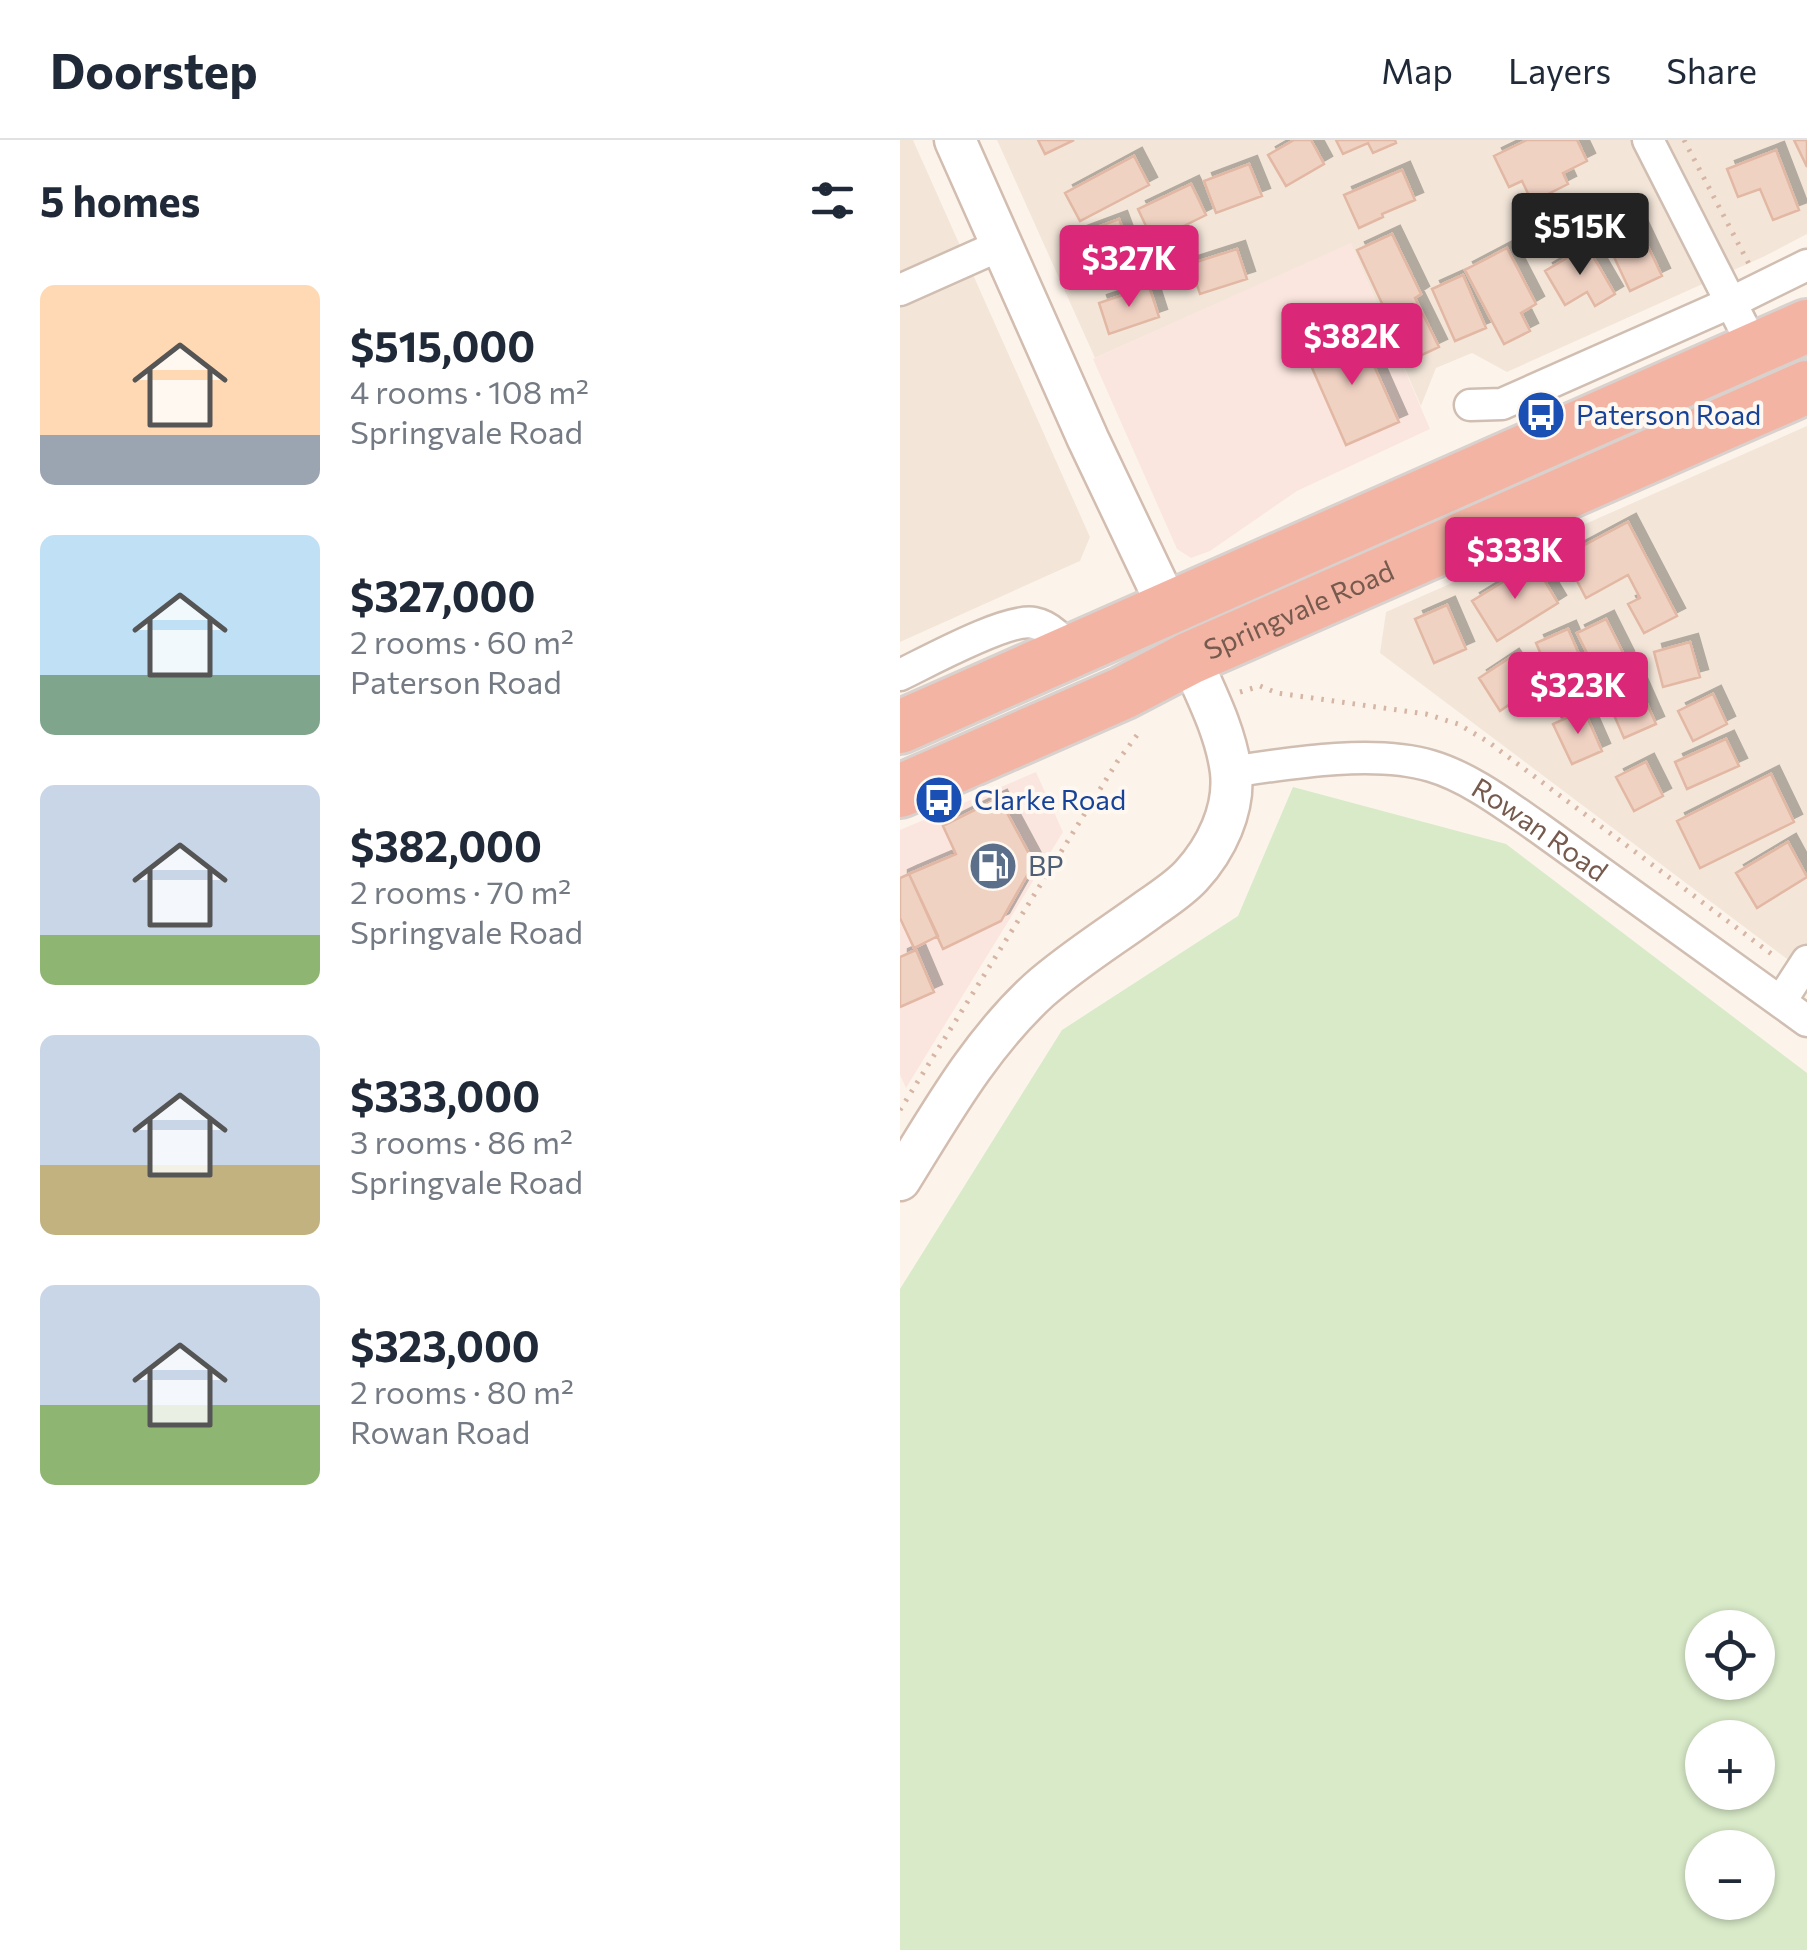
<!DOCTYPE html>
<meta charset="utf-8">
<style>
:root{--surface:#fff;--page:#f6f6f7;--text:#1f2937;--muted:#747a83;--line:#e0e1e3;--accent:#db2777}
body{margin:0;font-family:Commissioner,sans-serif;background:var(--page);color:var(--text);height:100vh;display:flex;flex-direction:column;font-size:38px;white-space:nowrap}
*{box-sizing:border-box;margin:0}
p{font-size:32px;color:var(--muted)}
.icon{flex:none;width:55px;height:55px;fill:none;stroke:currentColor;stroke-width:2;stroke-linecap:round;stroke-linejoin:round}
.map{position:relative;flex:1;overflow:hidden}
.side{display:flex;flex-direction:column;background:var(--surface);width:900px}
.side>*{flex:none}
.fabs{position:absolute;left:785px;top:1470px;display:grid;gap:20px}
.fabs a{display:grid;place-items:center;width:90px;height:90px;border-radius:50%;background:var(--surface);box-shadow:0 2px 8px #0004;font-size:50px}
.price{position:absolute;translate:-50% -85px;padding:0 22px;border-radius:10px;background:var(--accent);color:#fff;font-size:32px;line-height:65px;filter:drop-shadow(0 2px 5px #0008)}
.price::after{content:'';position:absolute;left:50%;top:60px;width:30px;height:22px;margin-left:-15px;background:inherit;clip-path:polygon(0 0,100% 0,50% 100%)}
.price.active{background:#222;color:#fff}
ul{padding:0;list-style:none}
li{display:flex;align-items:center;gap:30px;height:250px;padding:0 40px}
li span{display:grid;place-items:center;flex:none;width:280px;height:200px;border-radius:15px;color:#555}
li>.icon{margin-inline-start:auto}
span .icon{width:120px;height:120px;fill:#fffc;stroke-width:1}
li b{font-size:42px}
h2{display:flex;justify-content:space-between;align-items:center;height:120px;padding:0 40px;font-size:42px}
header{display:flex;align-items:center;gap:60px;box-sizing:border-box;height:140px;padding:0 50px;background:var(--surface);border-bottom:2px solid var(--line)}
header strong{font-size:48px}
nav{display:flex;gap:55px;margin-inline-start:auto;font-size:35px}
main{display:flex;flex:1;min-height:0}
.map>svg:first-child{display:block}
.residential{fill:#f3e6d9}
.commercial{fill:#fbe6df}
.green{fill:#d8eac8;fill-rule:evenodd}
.building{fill:#f0d2c3;stroke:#e2b8a4;stroke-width:2.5;filter:url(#shadow)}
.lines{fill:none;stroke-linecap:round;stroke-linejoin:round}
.street-casing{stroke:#d0beb2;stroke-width:35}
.secondary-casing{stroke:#d3bdb0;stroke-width:45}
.highway-casing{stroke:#d9d1cd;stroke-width:58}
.path{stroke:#d6b5a5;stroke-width:5;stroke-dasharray:2.5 8;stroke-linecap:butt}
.street{stroke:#fff;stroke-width:30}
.secondary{stroke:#fff;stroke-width:40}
.highway{stroke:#f3b4a4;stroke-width:52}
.labels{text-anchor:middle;stroke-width:8;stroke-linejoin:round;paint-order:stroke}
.transit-label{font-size:28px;fill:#164399;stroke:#fef8f1;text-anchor:start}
.street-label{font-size:28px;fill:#765a4e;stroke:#fef8f1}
.service-label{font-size:28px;fill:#4e5e75;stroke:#fef8f1;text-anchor:start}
</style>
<header>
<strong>Doorstep</strong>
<nav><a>Map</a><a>Layers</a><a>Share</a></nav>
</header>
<main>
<section class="side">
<h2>5 homes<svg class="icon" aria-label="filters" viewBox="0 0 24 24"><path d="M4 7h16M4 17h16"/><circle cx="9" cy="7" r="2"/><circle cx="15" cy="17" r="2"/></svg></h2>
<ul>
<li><span style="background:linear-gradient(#ffd9b3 75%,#9aa5b1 0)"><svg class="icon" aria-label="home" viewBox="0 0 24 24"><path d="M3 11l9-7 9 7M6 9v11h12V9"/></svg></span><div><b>$515,000</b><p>4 rooms · 108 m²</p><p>Springvale Road</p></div></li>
<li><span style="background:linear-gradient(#bfe0f5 70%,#7fa58c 0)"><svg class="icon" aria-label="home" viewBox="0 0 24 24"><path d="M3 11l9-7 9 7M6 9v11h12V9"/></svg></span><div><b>$327,000</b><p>2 rooms · 60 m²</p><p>Paterson Road</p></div></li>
<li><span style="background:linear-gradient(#c9d6e8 75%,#8fb573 0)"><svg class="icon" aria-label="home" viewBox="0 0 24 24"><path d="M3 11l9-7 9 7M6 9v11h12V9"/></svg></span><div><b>$382,000</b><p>2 rooms · 70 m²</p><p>Springvale Road</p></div></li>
<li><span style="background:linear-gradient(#c9d6e8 65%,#c2b280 0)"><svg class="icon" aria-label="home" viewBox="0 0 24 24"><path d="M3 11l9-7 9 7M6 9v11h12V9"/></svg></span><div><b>$333,000</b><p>3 rooms · 86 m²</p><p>Springvale Road</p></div></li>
<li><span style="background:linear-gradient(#c9d6e8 60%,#8fb573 0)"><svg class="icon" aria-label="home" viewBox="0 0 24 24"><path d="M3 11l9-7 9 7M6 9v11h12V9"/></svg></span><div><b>$323,000</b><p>2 rooms · 80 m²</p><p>Rowan Road</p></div></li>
</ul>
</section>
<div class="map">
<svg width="907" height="1810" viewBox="0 0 907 1810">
<defs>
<filter id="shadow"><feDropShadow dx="8" dy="-8" stdDeviation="0" flood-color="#0004"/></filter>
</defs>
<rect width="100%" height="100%" fill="#fcf4ea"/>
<path class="residential" d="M 0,0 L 13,0 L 190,397 L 180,421 L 0,502 Z
M 97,0 L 907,0 L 907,94 L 865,116 L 607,232 L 572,213 L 536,228 L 521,266 L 451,104 L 195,218 Z
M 907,286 L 907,834 L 480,513 L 486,472 Z"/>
<path class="commercial" d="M 451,103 L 530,289 L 397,351 L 310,411 L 291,418 L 277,409 L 193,219 Z
M 136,632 L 163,692 L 6,948 L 0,935 L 0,690 Z"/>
<path class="green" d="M 393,647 L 606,704 L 907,933 L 907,1810 L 0,1810 L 0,1149 L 162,890 L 338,776 ZM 802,1488 L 858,1488 L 858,1542 L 802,1542 ZM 802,1598 L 858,1598 L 858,1652 L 802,1652 ZM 802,1708 L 858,1708 L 858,1762 L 802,1762 Z"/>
<path class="building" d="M 138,0 L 174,0 L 145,14 Z
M 394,0 L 411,0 L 424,24 L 386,46 L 368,15 Z
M 436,0 L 495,0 L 496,3 L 473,13 L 468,3 L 443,14 Z
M 627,0 L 677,0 L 687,21 L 663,33 L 668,44 L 632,62 L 622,41 L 609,47 L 594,16 Z
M 894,0 L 907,0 L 907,27 Z
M 876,10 L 899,70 L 873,80 L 860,49 L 838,57 L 827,29 Z
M 234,16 L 249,45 L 180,81 L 165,53 Z
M 349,24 L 362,56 L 316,73 L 304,41 Z
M 502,30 L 515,60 L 482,74 L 483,77 L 459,88 L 444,55 Z
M 291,44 L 306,75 L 253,101 L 238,69 Z
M 732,73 L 762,136 L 730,151 L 700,87 Z
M 219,79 L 231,111 L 183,129 L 171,97 Z
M 492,94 L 521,154 L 515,158 L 539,207 L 509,221 L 457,110 Z
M 687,106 L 715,154 L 695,166 L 687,152 L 665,165 L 645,131 Z
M 607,108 L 636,164 L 621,173 L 630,191 L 604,204 L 565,130 Z
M 337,109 L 347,139 L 300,154 L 290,124 Z
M 563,135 L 586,188 L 555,201 L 532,149 Z
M 249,146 L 259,177 L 209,194 L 199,163 Z
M 458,190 L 499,282 L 446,305 L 406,214 Z
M 728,382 L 777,476 L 744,493 L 728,464 L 740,458 L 728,435 L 686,458 L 664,416 Z
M 634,423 L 658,463 L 597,501 L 572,461 Z
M 547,465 L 566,509 L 534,523 L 515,479 Z
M 706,479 L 726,519 L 697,533 L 677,493 Z
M 668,489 L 685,528 L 653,542 L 636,503 Z
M 790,502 L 800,537 L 763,547 L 754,512 Z
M 611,517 L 633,548 L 600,571 L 579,538 Z
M 739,546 L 756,584 L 724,598 L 707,559 Z
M 813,554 L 827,584 L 793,601 L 778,571 Z
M 684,570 L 702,611 L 672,624 L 653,584 Z
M 826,599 L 839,626 L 787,649 L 775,622 Z
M 746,622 L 763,656 L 734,671 L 716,637 Z
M 871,634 L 894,682 L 800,728 L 777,681 Z
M 99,658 L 134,723 L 101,781 L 43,809 L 9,734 L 56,714 L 43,686 Z
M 888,702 L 907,737 L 857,768 L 836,733 Z
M 9,734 L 38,796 L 14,808 L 0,778 L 0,738 Z
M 16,810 L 34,852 L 0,867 L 0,817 Z"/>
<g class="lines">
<g class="street-casing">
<g id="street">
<path d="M 748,0 L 855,210"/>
<path d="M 0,150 L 101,105"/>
<path d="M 570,265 L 602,264 L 832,162 L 907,125"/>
<path d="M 0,535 C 27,522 109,477 134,483 C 150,486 161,499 171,512"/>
<path id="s1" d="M 331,632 C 390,623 474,609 531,626 C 569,637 607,666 639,688 L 907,881"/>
<path d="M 881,861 L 907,821"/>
</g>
</g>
<g class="secondary-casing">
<path id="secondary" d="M 55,0 L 188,299 L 269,469
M 0,1040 C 41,974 80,904 139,850 C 173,820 212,796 249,769 C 263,759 279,749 291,736 C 316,709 335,670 331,632 C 326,592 306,554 290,518"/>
</g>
<g class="highway-casing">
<g id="highway">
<path d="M 0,587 L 907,186"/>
<path id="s2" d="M 0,651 L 223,553 L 290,518 L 907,247"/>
</g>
</g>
<path class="path" d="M 784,0 L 850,126
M 340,552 L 360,546 L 377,553 L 526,574 L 558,584 L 587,601 L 877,818
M 0,970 L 217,622 L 240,591"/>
<use href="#street" class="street"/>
<use href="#secondary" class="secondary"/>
<use href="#highway" class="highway"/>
</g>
<defs>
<g id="bus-disc" transform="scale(2.5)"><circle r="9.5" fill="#1a4fb4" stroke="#fef8f1"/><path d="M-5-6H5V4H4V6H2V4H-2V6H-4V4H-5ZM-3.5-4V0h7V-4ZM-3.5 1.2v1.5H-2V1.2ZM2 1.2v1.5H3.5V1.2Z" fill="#fff"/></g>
<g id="fuel-disc" transform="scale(2.5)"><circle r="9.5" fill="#5c6f8a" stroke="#fef8f1"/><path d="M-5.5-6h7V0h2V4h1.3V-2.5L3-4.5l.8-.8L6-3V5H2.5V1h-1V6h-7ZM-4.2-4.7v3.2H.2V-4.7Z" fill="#fff"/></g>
</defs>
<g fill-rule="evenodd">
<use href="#bus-disc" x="641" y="275"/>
<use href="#bus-disc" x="39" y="660"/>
<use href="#fuel-disc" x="93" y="726"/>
</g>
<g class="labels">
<g class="transit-label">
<text x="676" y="285">Paterson Road</text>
<text x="74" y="670">Clarke Road</text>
</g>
<g class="street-label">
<text dy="10" stroke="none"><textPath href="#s2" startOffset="438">Springvale Road</textPath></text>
<text dy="10" stroke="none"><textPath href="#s1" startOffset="328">Rowan Road</textPath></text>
</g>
<g class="service-label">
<text x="128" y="736">BP</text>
</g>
</g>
</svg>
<div class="fabs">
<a><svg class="icon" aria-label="locate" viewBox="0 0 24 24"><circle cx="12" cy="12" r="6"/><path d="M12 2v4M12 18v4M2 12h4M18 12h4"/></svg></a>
<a>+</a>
<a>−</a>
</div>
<b class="price active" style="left:680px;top:138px">$515K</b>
<b class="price" style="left:229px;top:170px">$327K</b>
<b class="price" style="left:452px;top:248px">$382K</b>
<b class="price" style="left:615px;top:462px">$333K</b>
<b class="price" style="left:678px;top:597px">$323K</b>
</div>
</main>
